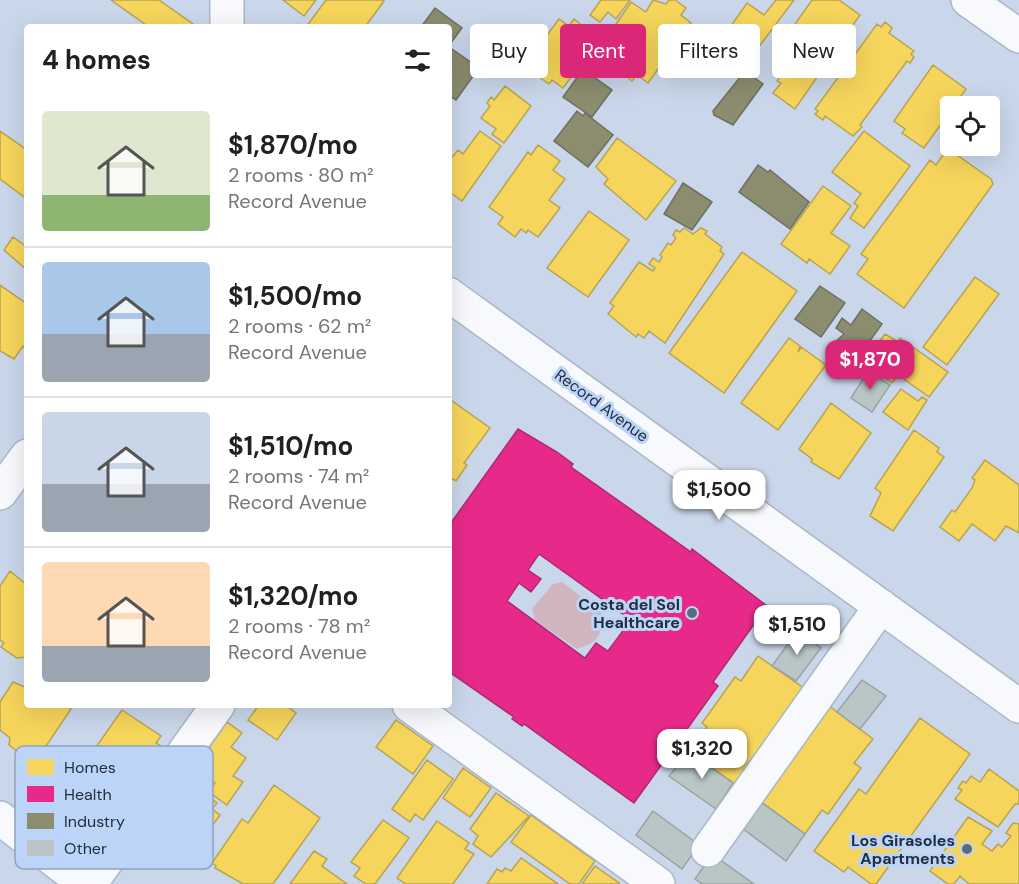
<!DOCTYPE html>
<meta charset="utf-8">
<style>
:root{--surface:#fff;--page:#f2f2f2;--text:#202124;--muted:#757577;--line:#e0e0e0;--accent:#db2777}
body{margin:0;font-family:"DM Sans",sans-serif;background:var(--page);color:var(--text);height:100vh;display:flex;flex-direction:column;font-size:22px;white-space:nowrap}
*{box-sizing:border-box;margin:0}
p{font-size:20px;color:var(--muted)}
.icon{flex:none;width:33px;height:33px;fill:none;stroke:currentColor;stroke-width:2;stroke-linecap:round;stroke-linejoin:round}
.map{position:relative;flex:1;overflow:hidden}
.panel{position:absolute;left:24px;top:24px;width:428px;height:684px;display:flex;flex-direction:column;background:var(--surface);border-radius:6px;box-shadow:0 6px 24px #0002}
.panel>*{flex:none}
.banner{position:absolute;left:470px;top:24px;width:459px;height:54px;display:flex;gap:12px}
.fabs{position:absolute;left:940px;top:96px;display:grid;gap:12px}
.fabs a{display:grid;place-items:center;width:60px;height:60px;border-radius:6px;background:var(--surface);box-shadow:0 6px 24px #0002;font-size:30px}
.price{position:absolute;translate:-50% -51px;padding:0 14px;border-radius:12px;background:#fff;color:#222;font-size:20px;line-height:39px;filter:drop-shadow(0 2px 3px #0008)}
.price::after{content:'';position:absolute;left:50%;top:36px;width:18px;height:14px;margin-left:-9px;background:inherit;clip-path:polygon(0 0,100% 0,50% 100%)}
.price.active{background:var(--accent);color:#fff}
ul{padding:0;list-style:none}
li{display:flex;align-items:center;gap:18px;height:150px;padding:0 18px}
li+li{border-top:2px solid var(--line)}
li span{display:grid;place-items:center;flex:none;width:168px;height:120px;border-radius:6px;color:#555}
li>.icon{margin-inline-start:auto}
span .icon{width:72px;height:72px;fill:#fffc;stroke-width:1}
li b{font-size:26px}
h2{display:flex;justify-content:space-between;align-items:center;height:72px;padding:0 18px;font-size:26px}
.tag{padding:0 21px;border-radius:6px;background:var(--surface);box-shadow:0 6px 24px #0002;font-size:21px;line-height:54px}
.tag.active{background:var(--accent);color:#fff}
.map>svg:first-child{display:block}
.green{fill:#d1b5be}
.homes{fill:#f6d55c;stroke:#b7a353;stroke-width:1.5}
.health{fill:#e7298a;stroke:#ac2a74;stroke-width:1.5;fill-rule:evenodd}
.industry{fill:#8c8c6e;stroke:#6c7060;stroke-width:1.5}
.building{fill:#bac6c6;stroke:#97a3a4;stroke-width:1.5}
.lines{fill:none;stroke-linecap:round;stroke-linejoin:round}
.minor-casing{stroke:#aab6c6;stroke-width:36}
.minor{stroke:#f7f9fc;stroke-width:33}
.poi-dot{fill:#5d697b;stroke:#bcd4f8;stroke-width:2}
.labels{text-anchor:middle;stroke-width:6;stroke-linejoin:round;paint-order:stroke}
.street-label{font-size:16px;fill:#232e3f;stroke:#bcd4f8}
.poi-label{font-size:16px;font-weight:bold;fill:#232e3f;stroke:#bcd4f8;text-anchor:end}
.key{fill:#bcd4f8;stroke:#8ea2c0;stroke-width:1.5}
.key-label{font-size:16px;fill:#232e3f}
</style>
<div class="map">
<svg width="1019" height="884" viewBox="0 0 1019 884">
<rect width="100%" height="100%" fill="#cad7ea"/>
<path class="green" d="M 562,582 L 602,613 C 601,637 600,641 577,649 L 535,620 L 532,609 L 553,584 Z"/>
<path class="homes" d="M 111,0 L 159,0 L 193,24 L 191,27 L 149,27 Z
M 283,0 L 316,0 L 304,16 Z
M 326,0 L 382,0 L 384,1 L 365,27 L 306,27 Z
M 601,0 L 630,0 L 616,19 L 608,12 L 600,22 L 590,15 Z
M 653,0 L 666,4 L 669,0 L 675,0 L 686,8 L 681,15 L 691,23 L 648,83 L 637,75 L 632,81 L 609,61 L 625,39 L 612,30 L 631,2 L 646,12 Z
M 776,0 L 794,0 L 737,76 L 710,56 L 747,3 L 764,15 Z
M 812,0 L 839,0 L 860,15 L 795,109 L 773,93 L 781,83 L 777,81 L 803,44 L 788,34 Z
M 559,19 L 569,26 L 574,19 L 589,31 L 585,37 L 596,44 L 563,88 L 552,80 L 549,84 L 535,74 L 538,70 L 527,62 Z
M 885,22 L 892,28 L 889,33 L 914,51 L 911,54 L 914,57 L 910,63 L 907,61 L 860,125 L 862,127 L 853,136 L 825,116 L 823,120 L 815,114 L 818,111 L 815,109 L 877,24 L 881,27 Z
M 933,65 L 966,89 L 924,148 L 902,133 L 905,129 L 894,121 Z
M 505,86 L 531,106 L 504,143 L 492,134 L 496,129 L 481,118 L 490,106 L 487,103 L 491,97 L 494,100 Z
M 0,131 L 27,150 L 27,199 L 0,179 Z
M 480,131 L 501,146 L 462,201 L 448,191 L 448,162 L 458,150 L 463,154 Z
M 864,131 L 910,166 L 864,228 L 850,218 L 858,206 L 854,203 L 861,194 L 832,172 Z
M 617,138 L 676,181 L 646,220 L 604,184 L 608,179 L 596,167 Z
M 538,145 L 560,161 L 553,170 L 565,179 L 549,200 L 560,208 L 538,237 L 528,230 L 526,233 L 521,229 L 515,237 L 498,224 L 503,217 L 489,207 L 528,152 L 531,155 Z
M 950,150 L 991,179 L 993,184 L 904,308 L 857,274 L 868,259 L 861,254 L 930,160 L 936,165 L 946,151 Z
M 823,186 L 851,206 L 831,233 L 850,246 L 830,274 L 809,259 L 807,263 L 781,244 Z
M 589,211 L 629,240 L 588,297 L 547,268 Z
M 684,228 L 693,234 L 701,228 L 707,231 L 705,234 L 722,247 L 720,251 L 724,254 L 665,343 L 649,331 L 644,338 L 638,334 L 636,337 L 608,314 L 614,306 L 610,303 L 639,262 L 653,271 L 655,268 L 649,264 L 653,258 L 659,262 L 662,257 L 660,255 L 668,243 L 671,245 L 676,238 L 673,235 L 676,230 L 680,232 Z
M 13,237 L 27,247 L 27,270 L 4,250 Z
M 742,252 L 797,291 L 724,393 L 669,353 Z
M 975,277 L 999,294 L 947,365 L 923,347 Z
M 0,285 L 27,304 L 27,349 L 23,346 L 14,359 L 0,351 Z
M 885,334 L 898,342 L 900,338 L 948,372 L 929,397 L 898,375 L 892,383 L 864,363 Z
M 789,338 L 800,346 L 798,352 L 801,347 L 826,365 L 778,430 L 741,403 Z
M 901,389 L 918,401 L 922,397 L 927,400 L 908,430 L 883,412 Z
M 448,398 L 490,428 L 464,463 L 467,465 L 456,481 L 453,479 L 448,485 Z
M 831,403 L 871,433 L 839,479 L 811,462 L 812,459 L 799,449 Z
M 914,430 L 939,448 L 937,452 L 944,457 L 893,531 L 870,516 L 881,493 L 875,488 Z
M 985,460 L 1019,485 L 1019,533 L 1006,526 L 995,541 L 972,524 L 959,541 L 940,527 L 952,510 L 955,512 L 972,488 L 975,480 L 972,478 Z
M 10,571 L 27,585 L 27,657 L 17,658 L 1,647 L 4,643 L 0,640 L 0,586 Z
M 758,656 L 808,691 L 738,786 L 689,752 L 707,727 L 702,723 L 735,677 L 741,681 Z
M 13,682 L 25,687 L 27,684 L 27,705 L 65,705 L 71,709 L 34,764 L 9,745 L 10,738 L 0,730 L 0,702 Z
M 825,703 L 873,739 L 854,763 L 861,768 L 828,814 L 822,810 L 805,834 L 757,799 Z
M 259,705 L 285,705 L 296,713 L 277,740 L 248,720 Z
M 122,710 L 161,736 L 156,743 L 161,746 L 153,758 L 148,754 L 127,784 L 116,776 L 112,782 L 98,772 L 102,766 L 89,757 Z
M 920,718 L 970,754 L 876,884 L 871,884 L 848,867 L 844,872 L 814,851 L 859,789 L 866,794 Z
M 396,720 L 433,746 L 413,774 L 376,747 Z
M 227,722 L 242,733 L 231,747 L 246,758 L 233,776 L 243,782 L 227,805 L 209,792 L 215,783 L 194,769 L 196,766 L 189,760 L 201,744 L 208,749 Z
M 427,760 L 453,779 L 423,820 L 415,814 L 410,822 L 392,809 Z
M 463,768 L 491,788 L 470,817 L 443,798 Z
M 989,769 L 1019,791 L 1019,804 L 1015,804 L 998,827 L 955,799 L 962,790 L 958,788 L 963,781 L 966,783 L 971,776 L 980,782 Z
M 174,783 L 190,794 L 195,787 L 217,803 L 212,809 L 220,815 L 189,858 L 162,838 L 164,835 L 146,822 Z
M 274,785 L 320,818 L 273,884 L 243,884 L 215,868 L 216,866 L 212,863 L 242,819 L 248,823 Z
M 496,793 L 529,816 L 491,857 L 473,844 L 478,836 L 470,829 Z
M 531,815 L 595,861 L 579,884 L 570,884 L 511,842 Z
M 968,817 L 992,831 L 982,844 L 992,851 L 998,844 L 1002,847 L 1011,836 L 1006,833 L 1013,823 L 1019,824 L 1019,884 L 969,884 L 960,876 L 954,884 L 948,884 L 930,871 Z
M 383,820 L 409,838 L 375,884 L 366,884 L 354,876 L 360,868 L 351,862 Z
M 437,821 L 469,843 L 465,849 L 474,854 L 453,884 L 406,884 L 397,878 Z
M 314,851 L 327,859 L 322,866 L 347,884 L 290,884 Z
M 521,858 L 558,884 L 487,884 L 497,869 L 502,872 L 505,868 L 511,871 Z
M 595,866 L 619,883 L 619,884 L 582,884 Z"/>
<path class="health" d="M 518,429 L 557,452 L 573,464 L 571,467 L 691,552 L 692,549 L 767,606 L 713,682 L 718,686 L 634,803 L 524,724 L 522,726 L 512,719 L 514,717 L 448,671 L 448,527 ZM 539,554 L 631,620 L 608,651 L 596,643 L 585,658 L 507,601 L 519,583 L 531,592 L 541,579 L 528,570 Z"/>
<path class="industry" d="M 435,8 L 462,28 L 448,47 L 448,27 L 421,27 Z
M 452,49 L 479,68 L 456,100 L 448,95 L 448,54 Z
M 583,69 L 612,90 L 592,117 L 563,97 Z
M 745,71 L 763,84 L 733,125 L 714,115 L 713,111 Z
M 577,111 L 583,116 L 585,113 L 613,135 L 588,167 L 554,141 Z
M 758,165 L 768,172 L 770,170 L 809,202 L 790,229 L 739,192 Z
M 683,183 L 712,202 L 692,230 L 664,214 Z
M 820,286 L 845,303 L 821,337 L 795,319 Z
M 862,309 L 882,324 L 849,370 L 828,355 L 836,344 L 834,343 L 844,334 L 836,328 L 842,318 L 851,325 Z"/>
<path class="building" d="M 868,371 L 890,385 L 872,412 L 851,398 Z
M 797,631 L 821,648 L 796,681 L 772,666 Z
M 862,680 L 886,696 L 860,729 L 837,712 Z
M 689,752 L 733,783 L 716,809 L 669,776 Z
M 761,802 L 805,834 L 786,861 L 742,828 Z
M 653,811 L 699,845 L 682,869 L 636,835 Z
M 712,854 L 754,884 L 702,884 L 695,879 Z"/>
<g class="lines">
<g class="minor-casing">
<path id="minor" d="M 968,0 L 1019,36
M 227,27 L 227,0
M 448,294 L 1019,706
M 0,493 L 27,456
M 409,705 L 658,884
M 0,818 L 85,884
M 708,850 L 881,606
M 90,884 L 218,705"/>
</g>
<use href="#minor" class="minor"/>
</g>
<g class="poi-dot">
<circle cx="692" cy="613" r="6"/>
<circle cx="967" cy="849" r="6"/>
</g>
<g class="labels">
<g class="street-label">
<text transform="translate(602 405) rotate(36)" y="6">Record Avenue</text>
</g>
<g class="poi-label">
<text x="680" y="610">Costa del Sol<tspan x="680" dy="18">Healthcare</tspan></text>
<text x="955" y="846">Los Girasoles<tspan x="955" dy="18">Apartments</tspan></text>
</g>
</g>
<rect x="15" y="746" width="198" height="123" rx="9" class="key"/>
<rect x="27" y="759" width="27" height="16" fill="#f6d55c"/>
<rect x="27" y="786" width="27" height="16" fill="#e7298a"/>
<rect x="27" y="813" width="27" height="16" fill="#8c8c6e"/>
<rect x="27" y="840" width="27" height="16" fill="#bac6c6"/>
<g class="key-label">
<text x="64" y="773">Homes</text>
<text x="64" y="800">Health</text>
<text x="64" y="827">Industry</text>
<text x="64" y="854">Other</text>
</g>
</svg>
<div class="fabs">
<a><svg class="icon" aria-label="locate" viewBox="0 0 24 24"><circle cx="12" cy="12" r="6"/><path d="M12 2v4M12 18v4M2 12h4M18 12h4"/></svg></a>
</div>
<b class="price active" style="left:870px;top:391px">$1,870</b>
<b class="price" style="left:719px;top:521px">$1,500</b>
<b class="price" style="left:797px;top:656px">$1,510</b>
<b class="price" style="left:702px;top:780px">$1,320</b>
<div class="banner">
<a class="tag">Buy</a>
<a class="tag active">Rent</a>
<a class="tag">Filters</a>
<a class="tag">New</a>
</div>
<section class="panel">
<h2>4 homes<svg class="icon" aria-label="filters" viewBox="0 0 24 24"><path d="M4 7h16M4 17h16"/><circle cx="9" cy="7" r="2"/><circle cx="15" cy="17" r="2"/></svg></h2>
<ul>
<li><span style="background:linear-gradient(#dfe7d0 70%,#8fb573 0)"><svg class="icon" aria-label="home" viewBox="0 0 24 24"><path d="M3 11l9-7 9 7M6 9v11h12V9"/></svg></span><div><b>$1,870/mo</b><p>2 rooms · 80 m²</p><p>Record Avenue</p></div></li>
<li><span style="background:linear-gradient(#a9c7e8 60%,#9aa5b1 0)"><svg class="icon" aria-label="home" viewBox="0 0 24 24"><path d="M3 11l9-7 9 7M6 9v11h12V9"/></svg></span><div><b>$1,500/mo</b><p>2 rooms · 62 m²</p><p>Record Avenue</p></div></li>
<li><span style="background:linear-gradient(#c9d6e8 60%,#9aa5b1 0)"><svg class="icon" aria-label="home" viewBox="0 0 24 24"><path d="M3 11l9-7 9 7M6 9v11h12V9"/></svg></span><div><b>$1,510/mo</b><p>2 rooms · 74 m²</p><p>Record Avenue</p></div></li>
<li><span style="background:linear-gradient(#ffd9b3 70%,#9aa5b1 0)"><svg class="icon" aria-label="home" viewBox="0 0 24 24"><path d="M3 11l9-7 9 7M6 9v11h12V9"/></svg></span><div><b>$1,320/mo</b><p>2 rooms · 78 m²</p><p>Record Avenue</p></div></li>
</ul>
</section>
</div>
